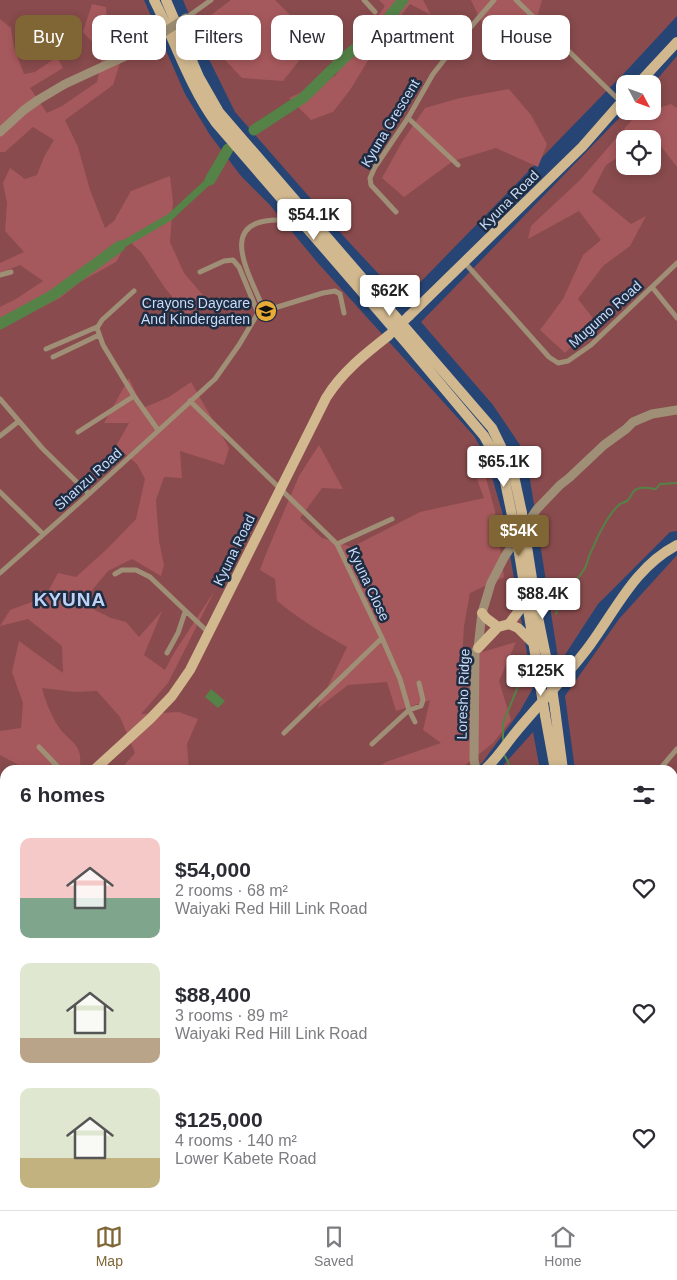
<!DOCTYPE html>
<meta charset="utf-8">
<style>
:root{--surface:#fff;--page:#f7f7f7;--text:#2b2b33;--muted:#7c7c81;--line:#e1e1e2;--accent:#806535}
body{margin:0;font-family:Arial,sans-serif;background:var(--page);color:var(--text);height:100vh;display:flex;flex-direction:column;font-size:19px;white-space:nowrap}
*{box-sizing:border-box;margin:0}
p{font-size:16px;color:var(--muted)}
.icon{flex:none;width:28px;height:28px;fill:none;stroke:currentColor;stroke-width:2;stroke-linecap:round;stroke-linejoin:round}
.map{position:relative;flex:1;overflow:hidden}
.panel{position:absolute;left:0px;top:765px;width:678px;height:445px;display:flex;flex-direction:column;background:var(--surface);border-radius:15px 15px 0 0;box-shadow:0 2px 8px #0003}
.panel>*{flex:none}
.banner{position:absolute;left:15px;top:15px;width:648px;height:45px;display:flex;gap:10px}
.needle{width:32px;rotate:131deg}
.fabs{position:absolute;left:616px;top:75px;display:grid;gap:10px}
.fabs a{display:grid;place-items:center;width:45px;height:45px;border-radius:10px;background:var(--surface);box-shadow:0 2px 8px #0003;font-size:25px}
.price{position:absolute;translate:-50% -42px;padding:0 11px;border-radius:5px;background:#fff;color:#222;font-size:16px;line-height:32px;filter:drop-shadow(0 1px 2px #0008)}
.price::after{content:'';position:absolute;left:50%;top:30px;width:15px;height:11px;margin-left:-8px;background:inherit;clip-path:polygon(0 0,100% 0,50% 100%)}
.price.current{background:var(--accent);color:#fff}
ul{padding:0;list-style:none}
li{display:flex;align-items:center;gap:15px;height:125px;padding:0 20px}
li span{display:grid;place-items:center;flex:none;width:140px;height:100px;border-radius:10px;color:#555}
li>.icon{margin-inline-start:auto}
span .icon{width:60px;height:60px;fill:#fffc;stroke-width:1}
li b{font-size:21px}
h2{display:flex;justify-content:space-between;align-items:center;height:60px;padding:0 20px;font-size:21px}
.tag{padding:0 18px;border-radius:10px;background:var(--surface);box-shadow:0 2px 8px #0003;font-size:18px;line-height:45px}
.tag.current{background:var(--accent);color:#fff}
.dock{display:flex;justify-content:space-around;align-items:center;height:70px;border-top:1px solid var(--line);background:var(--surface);font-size:14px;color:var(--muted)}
.dock a{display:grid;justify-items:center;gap:2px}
.dock .current{color:var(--accent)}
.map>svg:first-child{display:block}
.green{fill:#894b4d;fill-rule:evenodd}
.forest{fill:#a6595c}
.water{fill:#548247}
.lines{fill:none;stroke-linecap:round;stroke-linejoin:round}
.stream{stroke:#548247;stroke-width:2}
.canal{stroke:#548247;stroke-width:7}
.river{stroke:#548247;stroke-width:11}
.minor{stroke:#9f8f76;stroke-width:5}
.tertiary{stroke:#9f8f76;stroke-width:9}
.secondary{stroke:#d1b88f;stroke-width:10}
.tertiary-bridge{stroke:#9f8f76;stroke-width:9}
.secondary-bridge{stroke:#d1b88f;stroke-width:10}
.labels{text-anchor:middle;stroke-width:5;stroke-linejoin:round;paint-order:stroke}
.street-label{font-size:14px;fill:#c8dbf8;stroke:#1e2c42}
.poi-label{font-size:14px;fill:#c8dbf8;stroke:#1e2c42;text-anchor:end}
.district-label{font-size:19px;font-weight:bold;letter-spacing:1px;fill:#bdd3f6;stroke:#1e2c42}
</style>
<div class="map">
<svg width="677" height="1210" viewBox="0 0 677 1210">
<rect width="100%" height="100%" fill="#264575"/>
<path class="green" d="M 0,0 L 144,0 L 185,94 L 210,135 L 241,176 L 269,204 L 317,262 L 474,436 L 486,457 L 503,515 L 533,688 L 520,711 L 482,763 L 470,770 L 5,770 L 5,987 L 0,989 Z
M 183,0 L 677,0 L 677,16 L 629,68 L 403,300 L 347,240 L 235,112 L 200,41 Z
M 677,56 L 677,531 L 670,532 L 598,604 L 559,664 L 526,454 L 493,405 L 421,322 L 626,111 L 652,111 L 653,84 ZM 625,139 L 652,139 L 652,166 L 625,166 Z
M 677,555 L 677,1084 L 672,1079 L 672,770 L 575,770 L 565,696 L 619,619 Z
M 533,732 L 540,770 L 499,770 Z
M 5,1011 L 5,1205 L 672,1205 L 673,1137 L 677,1142 L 677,1210 L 0,1210 L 0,1014 Z"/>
<path class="forest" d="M 231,0 L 275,0 L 292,17 L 315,17 L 324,29 L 283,81 L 242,78 L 211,45 L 211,15 Z
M 379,0 L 423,0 L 431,15 L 410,4 L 377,46 L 350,90 L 333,112 L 311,120 L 289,98 L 335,76 L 385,6 Z
M 471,0 L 542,0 L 531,40 L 507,19 L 483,25 Z
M 92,4 L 106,7 L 108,37 L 127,41 L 113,85 L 65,120 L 78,147 L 90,190 L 105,228 L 114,221 L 131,191 L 170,176 L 173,202 L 170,242 L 184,273 L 208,301 L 187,315 L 165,288 L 141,252 L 128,240 L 116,262 L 80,282 L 60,298 L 0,329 L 0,307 L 16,299 L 43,281 L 20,265 L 0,273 L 0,263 L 24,252 L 5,231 L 7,203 L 3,183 L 10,168 L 25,179 L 37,175 L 44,157 L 54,140 L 33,127 L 5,152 L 0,152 L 0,19 L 11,28 L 14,48 L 24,74 L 35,72 L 57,57 L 63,68 L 30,88 L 47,113 L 62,106 L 97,82 L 103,54 L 83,32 Z
M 509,89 L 531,115 L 547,144 L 538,167 L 496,148 L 453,161 L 404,197 L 382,178 L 402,142 L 425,108 L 460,98 Z
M 671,104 L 677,108 L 677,167 L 653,136 L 648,139 L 625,139 L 625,153 L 606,165 L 592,192 L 631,224 L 646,216 L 630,246 L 603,266 L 578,299 L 596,322 L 565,353 L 540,330 L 563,299 L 583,255 L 601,240 L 579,211 L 528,239 L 531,226 L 580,180 L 638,113 L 652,111 L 653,110 Z
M 129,378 L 143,408 L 169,397 L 191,382 L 229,448 L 224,465 L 180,451 L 182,478 L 164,477 L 156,500 L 159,541 L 164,565 L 161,576 L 132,559 L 108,571 L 88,595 L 95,610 L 111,618 L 126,622 L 139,637 L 162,611 L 144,655 L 165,670 L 174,653 L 215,590 L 168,683 L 141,714 L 179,712 L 198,719 L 187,744 L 189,770 L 120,770 L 135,753 L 120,717 L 97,691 L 76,692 L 42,688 C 45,700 51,715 58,726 C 69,743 85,743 79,770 L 28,770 L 0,755 L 0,731 L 21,728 L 23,703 L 12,672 L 19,641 L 63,673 L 62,646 L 28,619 L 0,626 L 10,610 L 45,597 L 58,573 L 76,577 L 107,549 L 136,519 L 145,479 L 137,464 L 116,446 L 129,423 L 104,423 Z
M 319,445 L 343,489 L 322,488 L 300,518 L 322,538 L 352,547 L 420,512 L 484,498 L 471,463 L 477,446 L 495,511 L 504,577 L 470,593 L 464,626 L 462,658 L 516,642 L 499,681 L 511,720 L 493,743 L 459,770 L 373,770 L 386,762 L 441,743 L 423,730 L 430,700 L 396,711 L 387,682 L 348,685 L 317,709 L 347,647 C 322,633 299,619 277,601 L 275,579 L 260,570 L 265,556 L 299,476 Z
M 5,881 L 5,964 L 1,961 L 0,958 L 0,905 Z
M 289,1205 L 574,1205 L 574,1210 L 287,1210 L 290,1208 Z"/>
<path class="water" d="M 211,689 L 225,701 L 218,708 L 205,697 Z"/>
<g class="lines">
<path class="stream" d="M 556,614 C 562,596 575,584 585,568 C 587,564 588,559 590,554 C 597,538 607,515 620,504 C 622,503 625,502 627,501 C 631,498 631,494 634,491 C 639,486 649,488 656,489 L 660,484 L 677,483
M 503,740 L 503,723 L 521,679
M 505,756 L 512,770
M 0,1140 L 5,1137"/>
<path class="canal" d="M 120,246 L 170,217 L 210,180"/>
<path class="river" d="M 254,130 L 303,98 L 344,58 L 382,26 L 403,0
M 210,180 L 228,149
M 0,324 L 53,295 L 120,246"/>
<path class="minor" d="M 364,0 L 375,12
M 516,0 L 621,102
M 186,18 L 211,0
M 408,118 L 458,165
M 396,212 L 371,185 L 370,178 L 375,167 L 408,118 L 433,74 L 463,36 L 494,0
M 465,263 L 549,357 L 558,363 L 568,361 L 591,345 L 677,263
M 200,272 L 224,261 L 233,260 L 239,267 L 258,313
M 0,275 L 11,272
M 652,287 L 677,318
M 134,291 L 102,320 L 97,328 L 103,345 L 134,396 L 158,430
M 264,310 C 249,273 214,218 282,220
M 46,349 L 97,327
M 53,357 L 99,335
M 0,399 L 42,448 L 89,494
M 190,401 L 337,544 L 382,638 L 284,733
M 78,432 L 134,396
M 0,436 L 19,421
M 0,492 L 43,534
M 337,544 L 392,519
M 0,573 L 89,494 L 215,379 L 239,345 L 258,313 L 323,293 L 335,291 L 340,294 L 344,313
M 115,574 L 122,570 L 136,570 L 150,577 L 209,633
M 382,638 L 400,679 L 409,710 L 415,722
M 167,653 L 178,633 L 185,612
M 372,744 L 409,710 L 421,706 L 423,700 L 419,683
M 39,747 L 61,770
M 659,770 L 677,749
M 0,863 L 5,864
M 0,1075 L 5,1073
M 144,1205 L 149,1210
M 229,1205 L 233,1210
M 294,1205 L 298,1210
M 317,1210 L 323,1205
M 646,1210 L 647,1205"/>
<path class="tertiary" d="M 0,132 L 24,110 L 38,100 L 65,84 L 130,54 L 164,32
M 476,770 L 474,760 L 475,652 L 478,648 L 482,613 L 491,583 L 505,556 L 537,509 L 560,485 L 569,478 L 604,445 L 626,429 L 633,422 L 652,414 L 677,410
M 672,868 L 677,864
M 247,1210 L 253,1205"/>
<path class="secondary" d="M 154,0 C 175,41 189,86 216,123 L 406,343 L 484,436 L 498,461 L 504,477 L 514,525
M 166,0 L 199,77 L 219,112 L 492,428 L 513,471 L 522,513
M 638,84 L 677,42
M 409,316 L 582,147 L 625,98
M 526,540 L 538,617 L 551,681
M 519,553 L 541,691
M 482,613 L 486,618 L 498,627
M 509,624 L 518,628 L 533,643
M 478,648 L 498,627 L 509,624 L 527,600
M 555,709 L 563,770
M 545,715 L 555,770
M 94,770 L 150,719 L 172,696 L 190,670 L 326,398 C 342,372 365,354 388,336
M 484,770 C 497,759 505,745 516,732 C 540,703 568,675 590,645 C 617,608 635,567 677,545
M 0,851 L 5,846
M 0,1007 L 5,1004
M 672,1107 L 677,1112
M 672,1122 L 677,1126"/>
<path class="tertiary-bridge" d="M 164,32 L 186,18"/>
<path class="secondary-bridge" d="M 388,336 L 409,316
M 522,513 L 526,540
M 514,525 L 519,553
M 551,681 L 555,709
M 541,691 L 545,715"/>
</g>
<defs>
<g id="school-disc" transform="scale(1.125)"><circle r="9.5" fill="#e8ab37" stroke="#1e2c42"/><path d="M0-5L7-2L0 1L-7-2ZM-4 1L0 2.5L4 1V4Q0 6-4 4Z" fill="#111"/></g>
</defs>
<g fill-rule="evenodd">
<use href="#school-disc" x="266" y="311"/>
</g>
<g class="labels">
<g class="street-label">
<text transform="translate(390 123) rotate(-59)" y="5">Kyuna Crescent</text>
<text transform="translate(509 200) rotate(-45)" y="5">Kyuna Road</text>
<text transform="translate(605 314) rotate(-42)" y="5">Mugumo Road</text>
<text transform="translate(88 479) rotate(-42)" y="5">Shanzu Road</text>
<text transform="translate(234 550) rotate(-64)" y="5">Kyuna Road</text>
<text transform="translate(369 584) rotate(65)" y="5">Kyuna Close</text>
<text transform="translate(463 694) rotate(-88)" y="5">Loresho Ridge</text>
</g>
<g class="poi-label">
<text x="250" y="308">Crayons Daycare<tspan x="250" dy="16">And Kindergarten</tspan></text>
</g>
<g class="district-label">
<text x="70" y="606">KYUNA</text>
</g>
</g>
</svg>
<div class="fabs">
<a><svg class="needle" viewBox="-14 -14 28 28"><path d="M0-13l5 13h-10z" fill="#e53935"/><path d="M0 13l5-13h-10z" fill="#7c7c81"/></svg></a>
<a><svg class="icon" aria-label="locate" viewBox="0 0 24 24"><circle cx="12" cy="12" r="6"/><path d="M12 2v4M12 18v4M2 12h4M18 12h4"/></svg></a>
</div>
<b class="price" style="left:314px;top:241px">$54.1K</b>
<b class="price" style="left:390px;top:317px">$62K</b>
<b class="price" style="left:504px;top:488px">$65.1K</b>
<b class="price current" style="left:519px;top:557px">$54K</b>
<b class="price" style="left:543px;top:620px">$88.4K</b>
<b class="price" style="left:541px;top:697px">$125K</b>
<div class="banner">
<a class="tag current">Buy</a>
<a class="tag">Rent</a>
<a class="tag">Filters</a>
<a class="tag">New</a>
<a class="tag">Apartment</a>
<a class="tag">House</a>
</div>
<section class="panel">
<h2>6 homes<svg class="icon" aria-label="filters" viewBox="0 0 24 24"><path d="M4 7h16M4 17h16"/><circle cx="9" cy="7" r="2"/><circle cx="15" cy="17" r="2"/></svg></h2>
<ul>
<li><span style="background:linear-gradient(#f6c9c9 60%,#7fa58c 0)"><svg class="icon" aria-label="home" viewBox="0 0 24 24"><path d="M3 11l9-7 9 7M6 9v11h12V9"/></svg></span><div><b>$54,000</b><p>2 rooms · 68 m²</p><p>Waiyaki Red Hill Link Road</p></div><svg class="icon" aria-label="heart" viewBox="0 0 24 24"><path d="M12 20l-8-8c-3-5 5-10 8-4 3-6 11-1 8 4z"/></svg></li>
<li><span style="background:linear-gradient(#dfe7d0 75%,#b9a48a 0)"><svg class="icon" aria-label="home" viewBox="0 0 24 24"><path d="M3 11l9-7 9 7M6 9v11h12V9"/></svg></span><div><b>$88,400</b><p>3 rooms · 89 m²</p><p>Waiyaki Red Hill Link Road</p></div><svg class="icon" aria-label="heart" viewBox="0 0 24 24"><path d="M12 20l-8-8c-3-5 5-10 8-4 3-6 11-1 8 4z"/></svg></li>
<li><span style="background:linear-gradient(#dfe7d0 70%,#c2b280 0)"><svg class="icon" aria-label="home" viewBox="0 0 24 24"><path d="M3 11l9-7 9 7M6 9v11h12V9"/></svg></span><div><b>$125,000</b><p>4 rooms · 140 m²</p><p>Lower Kabete Road</p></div><svg class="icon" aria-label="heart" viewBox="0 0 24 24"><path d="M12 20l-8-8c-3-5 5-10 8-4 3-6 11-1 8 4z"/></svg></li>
</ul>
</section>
</div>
<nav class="dock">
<a class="current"><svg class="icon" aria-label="map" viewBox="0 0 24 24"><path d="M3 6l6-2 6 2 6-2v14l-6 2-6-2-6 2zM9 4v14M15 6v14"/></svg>Map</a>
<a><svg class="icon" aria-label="saved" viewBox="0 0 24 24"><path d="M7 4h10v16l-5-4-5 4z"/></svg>Saved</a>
<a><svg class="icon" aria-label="home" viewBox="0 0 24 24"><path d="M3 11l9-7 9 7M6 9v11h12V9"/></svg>Home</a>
</nav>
